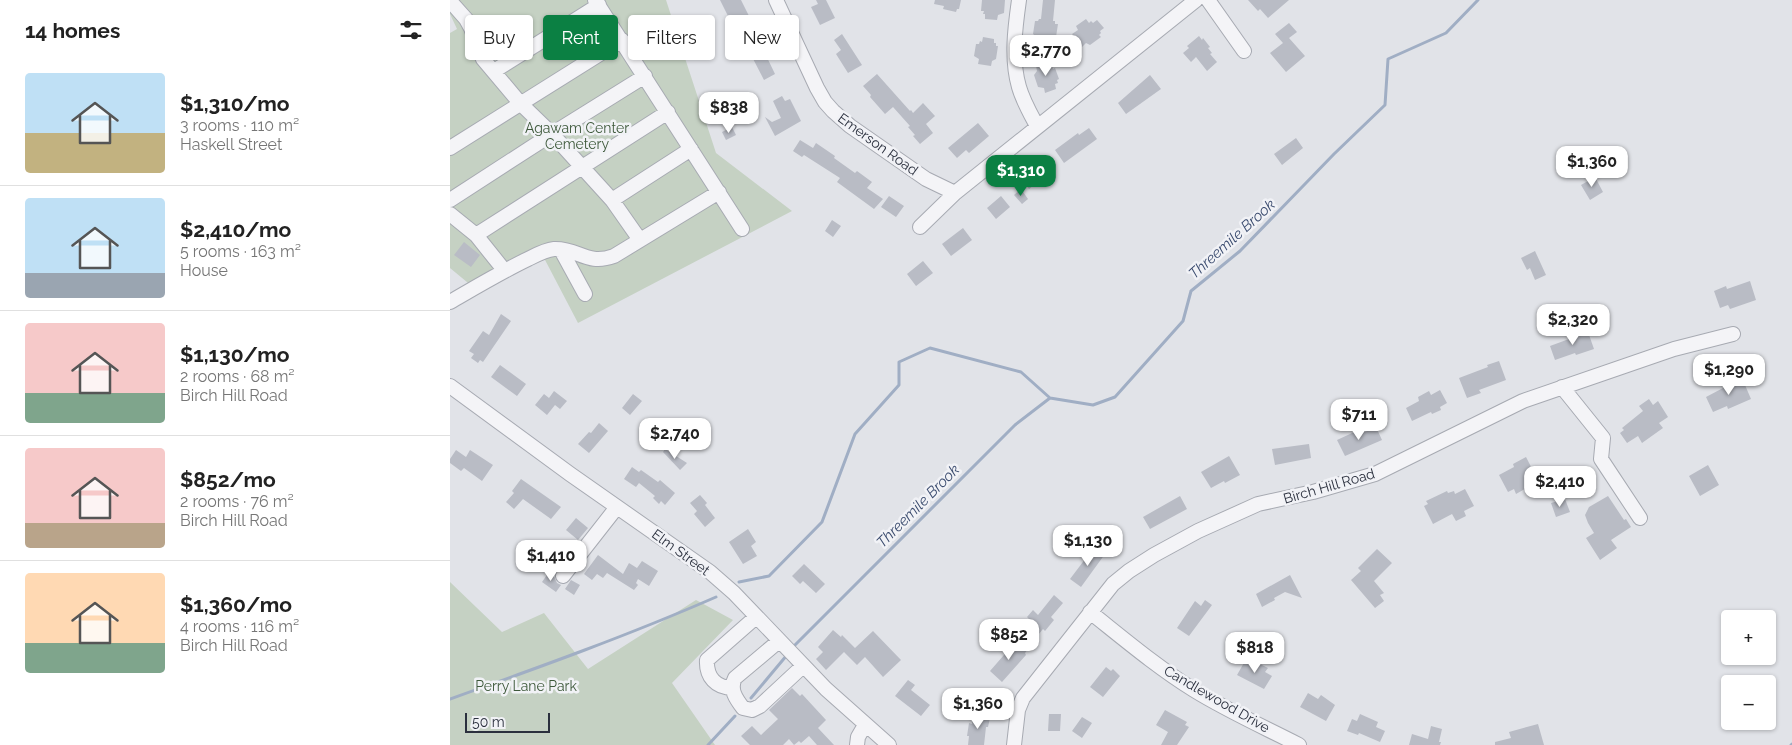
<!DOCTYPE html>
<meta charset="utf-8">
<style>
:root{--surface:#fff;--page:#f6f6f6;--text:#222;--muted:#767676;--line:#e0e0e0;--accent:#0b8043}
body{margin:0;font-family:Raleway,sans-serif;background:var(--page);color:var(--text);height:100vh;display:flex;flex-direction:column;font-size:19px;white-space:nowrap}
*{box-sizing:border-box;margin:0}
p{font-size:16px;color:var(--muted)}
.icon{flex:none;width:28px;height:28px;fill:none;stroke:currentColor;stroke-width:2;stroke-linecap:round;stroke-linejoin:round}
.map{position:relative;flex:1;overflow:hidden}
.details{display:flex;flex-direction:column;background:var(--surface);width:450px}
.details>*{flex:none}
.banner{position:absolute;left:15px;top:15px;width:475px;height:45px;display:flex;gap:10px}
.controls{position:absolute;left:1271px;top:610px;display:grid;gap:10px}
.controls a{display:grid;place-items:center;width:55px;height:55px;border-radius:5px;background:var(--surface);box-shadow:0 1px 4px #0004;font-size:25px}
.scale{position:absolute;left:15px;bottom:12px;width:85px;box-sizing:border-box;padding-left:5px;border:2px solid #2b303e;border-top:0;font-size:14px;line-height:18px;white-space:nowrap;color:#2b303e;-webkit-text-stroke:4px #f1f2f6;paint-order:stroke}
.price{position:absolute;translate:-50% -42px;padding:0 11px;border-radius:10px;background:#fff;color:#222;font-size:16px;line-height:32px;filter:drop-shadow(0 1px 2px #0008)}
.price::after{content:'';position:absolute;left:50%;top:30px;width:15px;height:11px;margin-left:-8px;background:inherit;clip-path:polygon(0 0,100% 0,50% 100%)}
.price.on{background:var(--accent);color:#fff}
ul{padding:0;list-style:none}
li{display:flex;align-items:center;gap:15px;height:125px;padding:0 25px}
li+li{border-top:1px solid var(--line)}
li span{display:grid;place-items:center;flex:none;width:140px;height:100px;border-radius:5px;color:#555}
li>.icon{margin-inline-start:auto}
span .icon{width:60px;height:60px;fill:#fffc;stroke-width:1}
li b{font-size:21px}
h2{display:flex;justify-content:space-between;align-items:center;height:60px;padding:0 25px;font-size:21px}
.pill{padding:0 18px;border-radius:5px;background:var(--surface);box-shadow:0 1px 4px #0004;font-size:18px;line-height:45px}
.pill.on{background:var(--accent);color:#fff}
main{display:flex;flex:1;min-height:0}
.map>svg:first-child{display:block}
.green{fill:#c5d1c3}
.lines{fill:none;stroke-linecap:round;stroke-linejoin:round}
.stream{stroke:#a0aec4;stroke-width:3}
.building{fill:#b9bcc5}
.minor-casing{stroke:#a7aab2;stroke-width:16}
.minor{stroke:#f4f4f7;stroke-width:14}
.labels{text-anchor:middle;stroke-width:5;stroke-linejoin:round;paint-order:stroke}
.park-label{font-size:14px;fill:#3d583a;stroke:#f1f2f6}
.street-label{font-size:14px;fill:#2b303e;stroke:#f1f2f6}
.water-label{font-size:15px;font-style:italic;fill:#3a4b6e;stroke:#f1f2f6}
</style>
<main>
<section class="details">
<h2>14 homes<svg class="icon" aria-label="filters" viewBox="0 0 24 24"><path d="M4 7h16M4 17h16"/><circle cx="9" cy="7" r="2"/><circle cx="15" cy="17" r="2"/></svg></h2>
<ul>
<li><span style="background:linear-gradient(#bfe0f5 60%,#c2b280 0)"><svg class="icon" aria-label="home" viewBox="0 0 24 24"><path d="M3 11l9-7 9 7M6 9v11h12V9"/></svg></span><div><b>$1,310/mo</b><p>3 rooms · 110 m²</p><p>Haskell Street</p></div></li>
<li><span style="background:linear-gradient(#bfe0f5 75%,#9aa5b1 0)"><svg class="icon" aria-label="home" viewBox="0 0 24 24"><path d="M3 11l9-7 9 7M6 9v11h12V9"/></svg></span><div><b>$2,410/mo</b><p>5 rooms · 163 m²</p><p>House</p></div></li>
<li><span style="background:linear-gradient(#f6c9c9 70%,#7fa58c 0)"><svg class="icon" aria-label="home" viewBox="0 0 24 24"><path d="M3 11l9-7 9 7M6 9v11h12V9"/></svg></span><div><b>$1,130/mo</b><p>2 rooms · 68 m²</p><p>Birch Hill Road</p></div></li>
<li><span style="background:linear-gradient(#f6c9c9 75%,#b9a48a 0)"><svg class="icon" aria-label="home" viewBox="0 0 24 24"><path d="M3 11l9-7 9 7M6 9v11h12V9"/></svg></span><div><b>$852/mo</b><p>2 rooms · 76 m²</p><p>Birch Hill Road</p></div></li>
<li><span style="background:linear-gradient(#ffd9b3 70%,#7fa58c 0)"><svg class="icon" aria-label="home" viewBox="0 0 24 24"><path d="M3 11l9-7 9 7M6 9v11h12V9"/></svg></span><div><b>$1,360/mo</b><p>4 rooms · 116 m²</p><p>Birch Hill Road</p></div></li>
</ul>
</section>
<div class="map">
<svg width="1342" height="745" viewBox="0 0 1342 745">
<rect width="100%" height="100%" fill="#e1e3e8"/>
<path class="green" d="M 0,0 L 216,0 L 266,153 L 342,211 L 128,323 L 94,258 L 29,292 L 0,268 L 0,33 L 7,29 L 0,14 Z
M 0,582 L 52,632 L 94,613 L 138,669 L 246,600 L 283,620 L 222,683 L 265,745 L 0,745 Z"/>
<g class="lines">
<path class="stream" d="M 289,582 L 319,576 L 372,522 L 405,434 L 449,385 L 449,362 L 480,348 L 571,372 L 600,398
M 343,647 L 565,425 L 600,398 L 643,405 L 665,397 L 733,321 L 741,291 L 790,251 L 884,154 L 935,105 L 938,59 L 996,33 L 1028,0
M 301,698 L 337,655
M 0,699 C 90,667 179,635 266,597
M 258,745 L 285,716
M 1341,745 L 1342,744"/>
</g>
<path class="building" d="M 270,0 L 291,0 L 305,28 L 288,36 Z
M 366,0 L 376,0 L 385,18 L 370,25 L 361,7 L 368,4 Z
M 485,0 L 511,0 L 509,9 L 507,9 L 506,12 L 493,9 L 494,6 L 484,4 Z
M 532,0 L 555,0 L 554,13 L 548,15 L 547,20 L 535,19 L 535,14 L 533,14 L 534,11 L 531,11 Z
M 593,0 L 605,0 L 603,21 L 605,21 L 605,24 L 608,24 L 606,37 L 600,39 L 599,44 L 587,42 L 587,37 L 583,34 L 585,21 L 588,21 L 589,19 L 591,19 Z
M 798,0 L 839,0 L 818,18 L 810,9 L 808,11 Z
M 636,19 L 639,23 L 641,21 L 643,23 L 647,20 L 654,28 L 650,31 L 651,33 L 649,35 L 651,37 L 640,45 L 636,43 L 632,47 L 622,34 L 628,30 L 626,26 Z
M 839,23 L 847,32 L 839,38 L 855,56 L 836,72 L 820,53 L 833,43 L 825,34 Z
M 392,34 L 412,65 L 398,73 L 386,54 L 391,50 L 384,40 Z
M 749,36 L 752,40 L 753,38 L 760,47 L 758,48 L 762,53 L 760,54 L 767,62 L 757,71 L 746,57 L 741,62 L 733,53 L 739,48 L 737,46 Z
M 533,37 L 544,39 L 544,43 L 546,43 L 546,46 L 548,46 L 546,59 L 542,61 L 541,66 L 528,64 L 529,59 L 524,56 L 526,44 L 529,44 L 530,41 L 532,42 Z
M 312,47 L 325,74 L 314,80 L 300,53 Z
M 597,62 L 599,67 L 602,66 L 603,69 L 605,68 L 609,79 L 607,80 L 608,83 L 605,84 L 606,89 L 595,93 L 594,88 L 588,87 L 584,75 L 587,71 L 586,66 Z
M 427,74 L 460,111 L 461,110 L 463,113 L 473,103 L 485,116 L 476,124 L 483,133 L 470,144 L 463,136 L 465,135 L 458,127 L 460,126 L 443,107 L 435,114 L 420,97 L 421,95 L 413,86 Z
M 700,75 L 711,89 L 676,114 L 668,103 Z
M 332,96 L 335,101 L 340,99 L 351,121 L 325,136 L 315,117 L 322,122 L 331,118 L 323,101 Z
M 293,108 L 297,116 L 286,122 L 282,113 Z
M 528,123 L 539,136 L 519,153 L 516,150 L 507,158 L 498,148 Z
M 282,127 L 286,135 L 276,140 L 272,132 Z
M 639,128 L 647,139 L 614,163 L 605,150 L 628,133 L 629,135 Z
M 846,138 L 853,148 L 832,165 L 824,154 Z
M 350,140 L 363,148 L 366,143 L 385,156 L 384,158 L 405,173 L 407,171 L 422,182 L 417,188 L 433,199 L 424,209 L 387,182 L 390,178 L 354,155 L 352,157 L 343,151 Z
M 587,166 L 595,176 L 579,189 L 574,182 L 575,181 L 573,178 Z
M 1145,177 L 1153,192 L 1140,200 L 1131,185 Z
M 571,189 L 578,199 L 572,204 L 564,195 Z
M 439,196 L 454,206 L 446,217 L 431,207 Z
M 551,196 L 560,207 L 546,219 L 537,208 Z
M 382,220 L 391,226 L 383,237 L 375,231 Z
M 513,228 L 522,240 L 501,256 L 492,244 Z
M 14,242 L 30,255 L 21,267 L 4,255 Z
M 1085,251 L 1096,275 L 1085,280 L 1080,268 L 1077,270 L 1071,258 Z
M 473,261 L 483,273 L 466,286 L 457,274 Z
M 1300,281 L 1306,300 L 1280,309 L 1278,305 L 1270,308 L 1264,291 L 1276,286 L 1277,289 Z
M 51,314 L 61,321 L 33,362 L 30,360 L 28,363 L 21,358 L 24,354 L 19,351 L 33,331 L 39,335 Z
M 1138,332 L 1144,349 L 1126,355 L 1125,353 L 1105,360 L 1100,346 Z
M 1049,361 L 1056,380 L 1029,390 L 1031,393 L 1017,398 L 1009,378 L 1038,367 L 1037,365 Z
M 50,365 L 76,384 L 67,396 L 41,377 Z
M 1292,378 L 1301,399 L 1278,409 L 1277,406 L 1263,412 L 1256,397 Z
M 990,390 L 997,403 L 990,407 L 991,410 L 982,414 L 981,412 L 962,421 L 956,408 L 969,401 L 968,397 L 979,391 L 981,395 Z
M 104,391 L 117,401 L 110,409 L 105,405 L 97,415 L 85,405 L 94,394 L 99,398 Z
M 183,394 L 192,401 L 180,415 L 172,408 Z
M 1199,399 L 1203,405 L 1208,401 L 1218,417 L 1209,423 L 1213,428 L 1192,443 L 1188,436 L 1177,443 L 1170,433 L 1174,430 L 1172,428 L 1193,411 L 1189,406 Z
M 149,423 L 158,431 L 139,453 L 128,444 L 139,432 L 141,433 Z
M 926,427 L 932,440 L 895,456 L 887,440 L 913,428 L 915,432 Z
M 859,444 L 861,458 L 825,465 L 822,449 Z
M 215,449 L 237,463 L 230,470 L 213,452 Z
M 6,450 L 16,457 L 20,450 L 43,465 L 32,481 L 14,468 L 11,471 L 0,463 L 0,459 Z
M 779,456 L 790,475 L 775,483 L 774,481 L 761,488 L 751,472 Z
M 1076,457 L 1092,488 L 1083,493 L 1080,486 L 1066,494 L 1064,489 L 1058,492 L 1049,475 L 1064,467 L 1063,464 Z
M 1258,465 L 1269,485 L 1250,496 L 1239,476 Z
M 182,467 L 189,472 L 191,470 L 208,482 L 210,480 L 225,493 L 215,505 L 211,501 L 209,504 L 203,498 L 205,496 L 189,483 L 186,487 L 174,479 Z
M 71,479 L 111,507 L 101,519 L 73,499 L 64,509 L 56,502 L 64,493 L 62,491 Z
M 1015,489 L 1024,506 L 1014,511 L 1016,516 L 1006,521 L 1002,514 L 983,524 L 974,506 L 978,504 L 976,501 L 997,491 L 998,493 L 1004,491 L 1005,494 Z
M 250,495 L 257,503 L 255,505 L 265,518 L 255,527 L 244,514 L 247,511 L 240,503 Z
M 730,496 L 737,509 L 700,529 L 693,517 Z
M 1158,496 L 1174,520 L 1176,519 L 1181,527 L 1161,540 L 1167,548 L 1150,560 L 1136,538 L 1144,533 L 1138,523 L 1135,515 L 1139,507 Z
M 1115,499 L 1120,512 L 1106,517 L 1101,503 Z
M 126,518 L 138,528 L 128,540 L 116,530 Z
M 298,529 L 306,542 L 301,546 L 307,556 L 293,564 L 279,542 Z
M 76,541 L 87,549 L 79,559 L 69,552 Z
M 645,546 L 655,554 L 631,587 L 620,579 Z
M 927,549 L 942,563 L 924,581 L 934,593 L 930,595 L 934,601 L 925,608 L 901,580 L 911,571 L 908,568 Z
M 148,555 L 173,574 L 179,563 L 187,568 L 192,561 L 208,571 L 199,586 L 188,579 L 186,583 L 188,585 L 184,590 L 157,573 L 153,578 L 147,574 L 142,580 L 134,574 Z
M 354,564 L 375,584 L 366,593 L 353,581 L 350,584 L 342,576 Z
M 99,572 L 104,576 L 107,583 L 111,585 L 106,592 L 92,582 Z
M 840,575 L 852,598 L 835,592 L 824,598 L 825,600 L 812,607 L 806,594 Z
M 121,580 L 130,585 L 124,595 L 115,589 Z
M 604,595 L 613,603 L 601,617 L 604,620 L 595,631 L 593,629 L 588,635 L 578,626 L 582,622 L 577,617 L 583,610 L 588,615 Z
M 755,600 L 762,605 L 739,636 L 727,628 L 745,601 L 751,606 Z
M 383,630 L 391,637 L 392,635 L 405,648 L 423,631 L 451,660 L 433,677 L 415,657 L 407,665 L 394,652 L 376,670 L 366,659 L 373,652 L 368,647 Z
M 567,640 L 578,649 L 575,653 L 576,655 L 552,682 L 540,671 Z
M 795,661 L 806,667 L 808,663 L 818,668 L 815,672 L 822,676 L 814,689 L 787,675 Z
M 656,667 L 661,671 L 663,669 L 670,676 L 653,697 L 640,687 Z
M 458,680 L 465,685 L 461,690 L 480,705 L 471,716 L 445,696 Z
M 342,688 L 350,696 L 352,694 L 376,720 L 368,728 L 384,745 L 367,745 L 359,736 L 351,743 L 349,741 L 344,745 L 339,739 L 333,745 L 300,745 L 291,736 L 302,726 L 311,735 L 328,719 L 319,710 Z
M 858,693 L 868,699 L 871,695 L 885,705 L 876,721 L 850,707 Z
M 715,710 L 737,722 L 735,725 L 739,727 L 727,745 L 711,745 L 718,732 L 706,725 Z
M 599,714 L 611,714 L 610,731 L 598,731 Z
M 910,714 L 928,722 L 926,727 L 935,731 L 930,742 L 909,733 L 908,735 L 897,731 L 902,719 L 907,721 Z
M 523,715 L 540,718 L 538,727 L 536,727 L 534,745 L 518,745 L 519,736 L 517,736 L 519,723 L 522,724 Z
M 632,717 L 642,723 L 632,738 L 622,731 Z
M 1088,724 L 1094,745 L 1045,745 L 1045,742 L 1061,738 L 1059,732 Z
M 981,726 L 992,729 L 989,742 L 991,742 L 990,745 L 959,745 L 962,734 L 978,739 Z"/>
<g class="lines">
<g class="minor-casing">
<path id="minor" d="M 145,0 L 292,229
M 326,0 L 367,88 L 375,102 L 383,111 L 400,126 L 476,179 L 505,193
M 569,0 C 565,28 561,59 569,87 C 573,101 580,113 587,126
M 758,0 L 794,51
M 0,1 L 16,19 L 21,28 L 33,59 L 70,103 L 102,134 L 162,200 L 190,240
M 44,71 L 149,5
M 0,148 L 172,40
M 0,200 L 102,134 L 195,76
M 162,200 L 241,149
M 0,214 L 26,235 L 54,270
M 470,227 L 505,193 L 746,0
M 26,235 L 218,112
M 111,250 L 135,294
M 0,302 C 26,287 51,272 78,259 C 86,255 95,250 104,249 C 129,248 136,266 164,256 L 269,192
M 0,386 L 120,474 L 260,572 L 284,593 L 376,689 L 439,745
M 1112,387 L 1153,438 L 1151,459 L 1190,518
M 113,576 L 167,507
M 640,612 C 674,639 707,667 744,690 C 778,711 814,727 849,745
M 329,641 L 285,678 C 279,689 286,699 293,708 L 302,710 L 310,706 L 353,666
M 283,688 C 266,688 256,677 257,660 L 306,617
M 407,745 L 408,737 L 415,725
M 564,745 L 568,710 L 573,698 L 663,584 L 679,571 L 704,555 L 748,531 L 808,504 L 863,492 L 925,474 L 1073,401 L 1224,349 L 1283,334"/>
</g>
<use href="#minor" class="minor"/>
</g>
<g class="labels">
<g class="park-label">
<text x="127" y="133">Agawam Center<tspan x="127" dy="16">Cemetery</tspan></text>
<text x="76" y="691">Perry Lane Park</text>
</g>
<g class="street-label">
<text transform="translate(428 144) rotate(36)" y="5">Emerson Road</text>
<text transform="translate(879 486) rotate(-16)" y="5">Birch Hill Road</text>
<text transform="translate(231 552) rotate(36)" y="5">Elm Street</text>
<text transform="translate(767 699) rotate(30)" y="5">Candlewood Drive</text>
</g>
<g class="water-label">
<text transform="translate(782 239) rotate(-42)" y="5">Threemile Brook</text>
<text transform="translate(468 506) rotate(-45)" y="5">Threemile Brook</text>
</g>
</g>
</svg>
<div class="controls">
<a>+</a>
<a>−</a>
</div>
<div class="scale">50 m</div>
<b class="price" style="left:596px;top:77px">$2,770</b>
<b class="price" style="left:279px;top:134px">$838</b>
<b class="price" style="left:1142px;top:188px">$1,360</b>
<b class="price on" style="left:571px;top:197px">$1,310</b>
<b class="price" style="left:1123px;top:346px">$2,320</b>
<b class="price" style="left:1279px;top:396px">$1,290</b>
<b class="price" style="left:909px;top:441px">$711</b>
<b class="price" style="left:225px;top:460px">$2,740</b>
<b class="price" style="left:1110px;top:508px">$2,410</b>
<b class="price" style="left:638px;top:567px">$1,130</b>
<b class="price" style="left:101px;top:582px">$1,410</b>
<b class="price" style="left:559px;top:661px">$852</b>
<b class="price" style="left:805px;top:674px">$818</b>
<b class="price" style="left:528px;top:730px">$1,360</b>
<div class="banner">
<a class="pill">Buy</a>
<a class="pill on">Rent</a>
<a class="pill">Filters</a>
<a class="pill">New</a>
</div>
</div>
</main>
